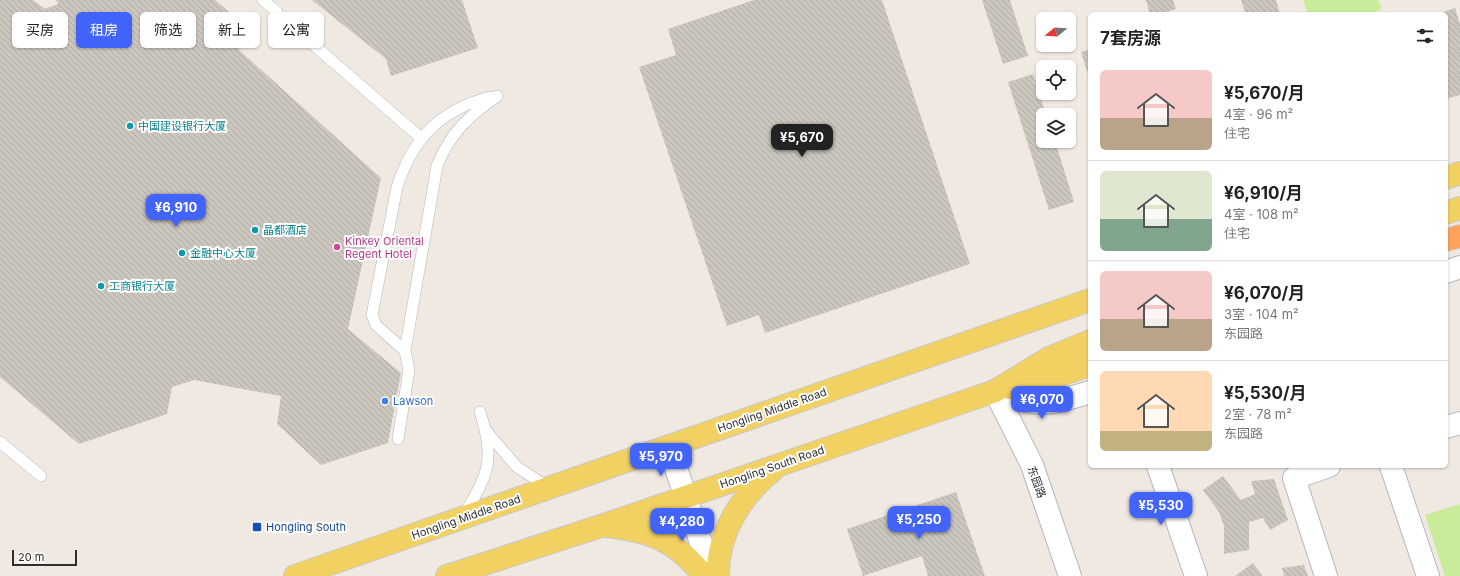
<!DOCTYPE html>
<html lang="zh">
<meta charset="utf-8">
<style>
:root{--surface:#fff;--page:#f2f2f2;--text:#222;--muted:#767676;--line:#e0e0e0;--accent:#4264fb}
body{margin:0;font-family:Inter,"Noto Sans SC",sans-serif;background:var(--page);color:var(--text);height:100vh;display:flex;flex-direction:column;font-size:15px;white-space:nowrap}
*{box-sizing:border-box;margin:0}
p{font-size:13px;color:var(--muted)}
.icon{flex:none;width:22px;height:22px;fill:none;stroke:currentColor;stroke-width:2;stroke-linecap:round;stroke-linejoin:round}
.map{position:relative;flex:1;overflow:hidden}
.details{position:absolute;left:1088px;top:12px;width:360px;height:456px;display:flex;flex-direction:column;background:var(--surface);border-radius:6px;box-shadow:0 1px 3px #0004}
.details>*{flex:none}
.banner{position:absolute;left:12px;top:12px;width:380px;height:36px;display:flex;gap:8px}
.needle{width:26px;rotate:252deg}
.buttons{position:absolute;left:1036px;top:12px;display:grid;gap:8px}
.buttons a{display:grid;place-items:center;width:40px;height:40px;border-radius:6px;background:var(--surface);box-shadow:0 1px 3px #0004;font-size:20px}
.scale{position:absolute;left:12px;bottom:10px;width:65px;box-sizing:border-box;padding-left:4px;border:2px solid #2e2e2e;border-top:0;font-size:11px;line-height:14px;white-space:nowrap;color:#2e2e2e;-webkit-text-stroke:3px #fff;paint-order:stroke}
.price{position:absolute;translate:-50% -34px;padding:0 9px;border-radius:8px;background:var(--accent);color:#fff;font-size:13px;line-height:26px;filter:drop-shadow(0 1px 2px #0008)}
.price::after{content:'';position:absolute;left:50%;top:24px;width:12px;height:9px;margin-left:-6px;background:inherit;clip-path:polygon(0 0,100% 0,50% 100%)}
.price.active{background:#222;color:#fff}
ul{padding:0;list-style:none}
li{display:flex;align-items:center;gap:12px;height:100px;padding:0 12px}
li+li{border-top:1px solid var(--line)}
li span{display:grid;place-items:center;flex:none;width:112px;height:80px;border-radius:6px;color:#555}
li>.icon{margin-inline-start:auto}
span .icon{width:48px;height:48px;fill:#fffc;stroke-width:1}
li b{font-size:17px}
h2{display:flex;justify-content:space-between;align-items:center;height:48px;padding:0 12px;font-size:17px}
.chip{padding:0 14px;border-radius:6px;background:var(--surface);box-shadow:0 1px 3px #0004;font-size:14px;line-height:36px}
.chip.active{background:var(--accent);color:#fff}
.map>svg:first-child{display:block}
.pitch{fill:#c9ec9a}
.building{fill:url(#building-back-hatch)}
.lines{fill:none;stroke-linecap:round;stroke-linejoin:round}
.lane-casing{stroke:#b4b7c1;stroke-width:12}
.street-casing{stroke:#b4b7c1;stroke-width:24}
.secondary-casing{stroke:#b4b7c1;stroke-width:24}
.primary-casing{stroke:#c9c9c9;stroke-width:24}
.highway-casing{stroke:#c9c9c9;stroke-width:24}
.lane{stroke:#fff;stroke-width:11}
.street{stroke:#fff;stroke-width:22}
.secondary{stroke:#fff;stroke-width:22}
.primary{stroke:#f2d163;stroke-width:22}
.highway{stroke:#ffa35c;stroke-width:22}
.culture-dot{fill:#0f9aa8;stroke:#fff;stroke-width:1.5}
.hotel-dot{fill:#d1479c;stroke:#fff;stroke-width:1.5}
.shop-dot{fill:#3f7fe0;stroke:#fff;stroke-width:1.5}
.transit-dot{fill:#1a4fb4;stroke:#fff;stroke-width:1.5}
.labels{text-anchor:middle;stroke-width:4;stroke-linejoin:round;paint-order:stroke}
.culture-label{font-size:11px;fill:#0d838f;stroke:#fff;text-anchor:start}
.hotel-label{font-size:11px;fill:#b23c85;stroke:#fff;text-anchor:start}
.shop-label{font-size:11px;fill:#366cbe;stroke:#fff;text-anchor:start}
.street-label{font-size:11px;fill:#2e2e2e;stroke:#fff}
.transit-label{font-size:11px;fill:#164399;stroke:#fff;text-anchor:start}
</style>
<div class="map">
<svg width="1460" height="576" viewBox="0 0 1460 576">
<defs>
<pattern id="building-back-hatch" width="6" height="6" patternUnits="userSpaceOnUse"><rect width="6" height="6" fill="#cbc7bf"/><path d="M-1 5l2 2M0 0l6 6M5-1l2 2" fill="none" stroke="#afaba4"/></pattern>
</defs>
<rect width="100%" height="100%" fill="#efe9e1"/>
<path class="pitch" d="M 1303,0 L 1378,0 L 1382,9 L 1368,14 L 1308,14 Z
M 1460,504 L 1460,576 L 1445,576 L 1425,515 Z"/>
<path class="building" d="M 0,0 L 33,0 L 45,9 L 58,4 L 56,0 L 215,0 L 243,24 L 239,50 L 381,178 L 348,329 L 401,373 L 388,443 L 321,465 L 277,424 L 281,396 L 194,380 L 172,387 L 167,414 L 79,444 L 0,377 Z
M 312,0 L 462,0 L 478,48 L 391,76 L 386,59 Z
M 754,0 L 882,0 L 970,264 L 765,333 L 759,315 L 727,326 L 639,67 L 676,55 L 668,29 Z
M 982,0 L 1010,0 L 1028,56 L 1003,64 Z
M 1146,0 L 1173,0 L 1176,9 L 1160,14 L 1150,14 Z
M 1241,0 L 1276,0 L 1280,14 L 1246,14 Z
M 1455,8 L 1460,24 L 1460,95 L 1446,99 L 1446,14 L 1437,14 Z
M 1090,49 L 1090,80 L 1081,52 Z
M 1033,74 L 1046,115 L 1043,115 L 1043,141 L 1055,141 L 1074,202 L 1049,210 L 1008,82 Z
M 1223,476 L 1241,500 L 1255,494 L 1251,481 L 1274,479 L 1288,520 L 1270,530 L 1263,518 L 1249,522 L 1249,550 L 1224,554 L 1224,526 L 1219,512 L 1203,490 Z
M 956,492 L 985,576 L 928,576 L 922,556 L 863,576 L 847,529 Z
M 1253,563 L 1263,576 L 1235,576 Z
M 1304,565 L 1308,576 L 1284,576 L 1282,568 Z"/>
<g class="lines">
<g class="lane-casing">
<path id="lane" d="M 263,0 L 277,12
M 293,27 L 421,138
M 405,351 L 376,325 L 372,315 L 397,187 C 413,138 440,110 490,97
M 487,432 L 517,467 L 549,488
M 398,439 L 409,370 L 405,351 L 437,166 C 450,133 469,116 497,96
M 0,442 L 41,476
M 463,516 C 488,475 496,460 480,412"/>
</g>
<g class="street-casing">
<path id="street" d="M 1446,272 L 1460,267
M 995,391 C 1035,408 1050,405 1090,392
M 1446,427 L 1460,423
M 1158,466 L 1196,576
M 1391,466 L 1428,576
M 1326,576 L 1294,478 L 1329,466"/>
</g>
<g class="secondary-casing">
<path id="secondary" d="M 995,391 L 1032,465 L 1070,576
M 669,447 L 712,576"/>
</g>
<g class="primary-casing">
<path id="primary" d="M 1446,178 L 1460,173
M 1446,213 L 1460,208
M 1010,388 L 1040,382 L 1090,365
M 606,526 C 651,531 675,540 704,576
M 295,576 L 1090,300
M 447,576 L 601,526 L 995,391 L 1049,358 L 1090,341
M 718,576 C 717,534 741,496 772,471"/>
</g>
<g class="highway-casing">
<path id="highway" d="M 1446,240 L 1460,236"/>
</g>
<use href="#lane" class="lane"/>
<use href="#street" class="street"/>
<use href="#secondary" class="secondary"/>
<use href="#primary" class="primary"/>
<use href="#highway" class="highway"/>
</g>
<g class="culture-dot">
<circle cx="130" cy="126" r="4"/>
<circle cx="255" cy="230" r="4"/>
<circle cx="182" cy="253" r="4"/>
<circle cx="101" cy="286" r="4"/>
</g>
<circle class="hotel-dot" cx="337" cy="247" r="4"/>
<circle class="shop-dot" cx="385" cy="401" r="4"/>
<rect class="transit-dot" x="252" y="522" width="10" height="10" rx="2"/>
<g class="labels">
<g class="culture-label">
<text x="138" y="130">中国建设银行大厦</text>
<text x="263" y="234">晶都酒店</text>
<text x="190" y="257">金融中心大厦</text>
<text x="109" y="290">工商银行大厦</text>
</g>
<g class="hotel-label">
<text x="345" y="245">Kinkey Oriental<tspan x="345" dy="13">Regent Hotel</tspan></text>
</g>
<g class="shop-label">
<text x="393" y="405">Lawson</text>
</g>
<g class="street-label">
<text transform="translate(772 410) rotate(-19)" y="4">Hongling Middle Road</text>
<text transform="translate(772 467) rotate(-19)" y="4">Hongling South Road</text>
<text transform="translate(1037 482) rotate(70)" y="4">东园路</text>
<text transform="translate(466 517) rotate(-19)" y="4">Hongling Middle Road</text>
</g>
<g class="transit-label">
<text x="266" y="531">Hongling South</text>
</g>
</g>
</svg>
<div class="buttons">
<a><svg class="needle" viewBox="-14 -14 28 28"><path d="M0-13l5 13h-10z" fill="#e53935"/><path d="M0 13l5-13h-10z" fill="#767676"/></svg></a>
<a><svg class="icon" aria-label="locate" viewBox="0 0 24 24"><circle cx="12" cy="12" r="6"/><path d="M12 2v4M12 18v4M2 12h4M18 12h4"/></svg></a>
<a><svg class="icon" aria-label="layers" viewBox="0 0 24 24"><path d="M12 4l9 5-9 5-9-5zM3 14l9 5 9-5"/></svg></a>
</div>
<div class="scale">20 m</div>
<b class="price active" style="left:802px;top:158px">¥5,670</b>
<b class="price" style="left:176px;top:228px">¥6,910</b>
<b class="price" style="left:1042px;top:420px">¥6,070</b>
<b class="price" style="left:661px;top:477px">¥5,970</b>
<b class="price" style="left:1161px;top:526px">¥5,530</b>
<b class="price" style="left:919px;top:540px">¥5,250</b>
<b class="price" style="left:682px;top:542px">¥4,280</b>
<div class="banner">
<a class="chip">买房</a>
<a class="chip active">租房</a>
<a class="chip">筛选</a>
<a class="chip">新上</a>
<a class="chip">公寓</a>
</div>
<section class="details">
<h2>7套房源<svg class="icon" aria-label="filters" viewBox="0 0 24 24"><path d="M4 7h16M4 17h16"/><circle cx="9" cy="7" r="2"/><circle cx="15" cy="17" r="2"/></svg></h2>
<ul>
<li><span style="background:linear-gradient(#f6c9c9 60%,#b9a48a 0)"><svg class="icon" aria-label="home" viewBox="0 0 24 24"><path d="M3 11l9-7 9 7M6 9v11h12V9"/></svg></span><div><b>¥5,670/月</b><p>4室 · 96 m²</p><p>住宅</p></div></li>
<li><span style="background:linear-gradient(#dfe7d0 60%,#7fa58c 0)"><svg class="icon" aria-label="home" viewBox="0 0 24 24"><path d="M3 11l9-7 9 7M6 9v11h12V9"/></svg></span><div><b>¥6,910/月</b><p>4室 · 108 m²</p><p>住宅</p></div></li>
<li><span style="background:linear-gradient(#f6c9c9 60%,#b9a48a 0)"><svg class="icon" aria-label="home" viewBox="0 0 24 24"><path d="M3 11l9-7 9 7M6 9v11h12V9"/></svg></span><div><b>¥6,070/月</b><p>3室 · 104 m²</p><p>东园路</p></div></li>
<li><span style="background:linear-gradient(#ffd9b3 75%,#c2b280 0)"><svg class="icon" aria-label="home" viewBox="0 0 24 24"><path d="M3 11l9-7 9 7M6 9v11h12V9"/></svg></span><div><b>¥5,530/月</b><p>2室 · 78 m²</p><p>东园路</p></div></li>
</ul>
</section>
</div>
